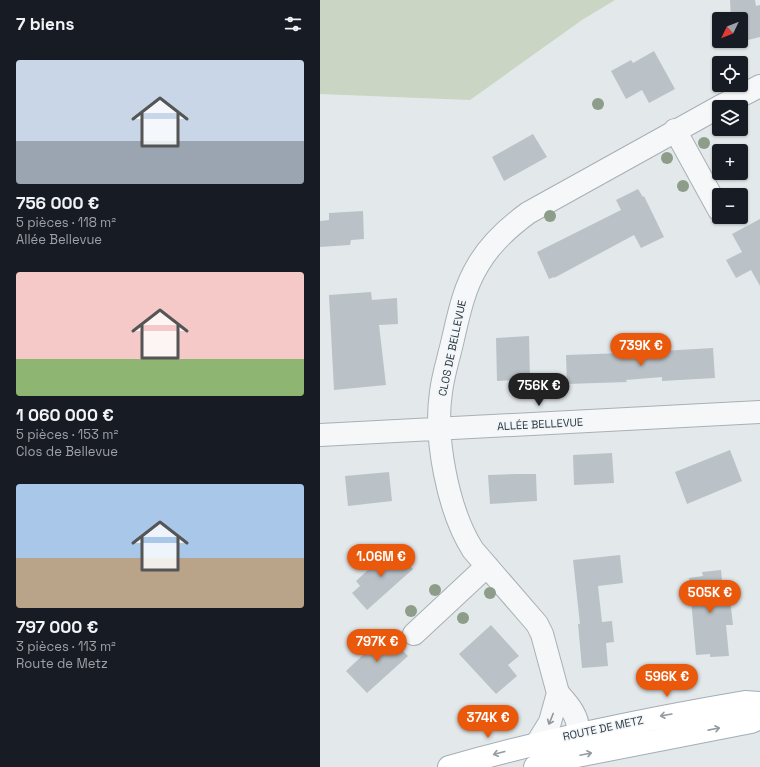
<!DOCTYPE html>
<html lang="fr">
<meta charset="utf-8">
<style>
:root{--surface:#171b24;--page:#20242c;--text:#f1f3f6;--muted:#9ea1a6;--accent:#ea580c}
body{margin:0;font-family:"Space Grotesk",sans-serif;background:var(--page);color:var(--text);height:100vh;display:flex;flex-direction:column;font-size:15px;white-space:nowrap}
*{box-sizing:border-box;margin:0}
p{font-size:13px;color:var(--muted)}
.icon{flex:none;width:22px;height:22px;fill:none;stroke:currentColor;stroke-width:2;stroke-linecap:round;stroke-linejoin:round}
.map{position:relative;flex:1;overflow:hidden}
.side{display:flex;flex-direction:column;background:var(--surface);width:320px}
.side>*{flex:none}
.needle{width:26px;rotate:227deg}
.tools{position:absolute;left:392px;top:12px;display:grid;gap:8px}
.tools a{display:grid;place-items:center;width:36px;height:36px;border-radius:4px;background:var(--surface);box-shadow:0 1px 3px #0004;font-size:20px}
.price{position:absolute;translate:-50% -34px;padding:0 9px;border-radius:14px;background:var(--accent);color:#fff;font-size:13px;line-height:26px;filter:drop-shadow(0 1px 2px #0008)}
.price::after{content:'';position:absolute;left:50%;top:24px;width:12px;height:9px;margin-left:-6px;background:inherit;clip-path:polygon(0 0,100% 0,50% 100%)}
.price.on{background:#222;color:#fff}
ul{padding:0;list-style:none}
li{display:grid;align-content:center;gap:8px;height:212px;padding:0 16px}
li span{display:grid;place-items:center;height:124px;border-radius:4px;color:#555}
li>.icon{margin-inline-start:auto}
span .icon{width:72px;height:72px;fill:#fffc;stroke-width:1}
li b{font-size:17px}
h2{display:flex;justify-content:space-between;align-items:center;height:48px;padding:0 16px;font-size:17px}
main{display:flex;flex:1;min-height:0}
.map>svg:first-child{display:block}
.green{fill:#cbd5c4}
.building{fill:#bac2c8}
.lines{fill:none;stroke-linecap:round;stroke-linejoin:round}
.minor-casing{stroke:#a8b0b5;stroke-width:24}
.major-casing{stroke:#a2aeb7;stroke-width:24}
.minor{stroke:#f5f7f9;stroke-width:22}
.major{stroke:#fff;stroke-width:22}
.tree{fill:#8d9d89}
.oneway{stroke:#949ca1}
.oneway2{stroke:#90989e}
.labels{text-anchor:middle;stroke-width:3;stroke-linejoin:round;paint-order:stroke}
.street-label{font-size:11px;fill:#2a3843;stroke:#f2f6f8}
</style>
<main>
<section class="side">
<h2>7 biens<svg class="icon" aria-label="filters" viewBox="0 0 24 24"><path d="M4 7h16M4 17h16"/><circle cx="9" cy="7" r="2"/><circle cx="15" cy="17" r="2"/></svg></h2>
<ul>
<li><span style="background:linear-gradient(#c9d6e8 65%,#9aa5b1 0)"><svg class="icon" aria-label="home" viewBox="0 0 24 24"><path d="M3 11l9-7 9 7M6 9v11h12V9"/></svg></span><div><b>756 000 €</b><p>5 pièces · 118 m²</p><p>Allée Bellevue</p></div></li>
<li><span style="background:linear-gradient(#f6c9c9 70%,#8fb573 0)"><svg class="icon" aria-label="home" viewBox="0 0 24 24"><path d="M3 11l9-7 9 7M6 9v11h12V9"/></svg></span><div><b>1 060 000 €</b><p>5 pièces · 153 m²</p><p>Clos de Bellevue</p></div></li>
<li><span style="background:linear-gradient(#a9c7e8 60%,#b9a48a 0)"><svg class="icon" aria-label="home" viewBox="0 0 24 24"><path d="M3 11l9-7 9 7M6 9v11h12V9"/></svg></span><div><b>797 000 €</b><p>3 pièces · 113 m²</p><p>Route de Metz</p></div></li>
</ul>
</section>
<div class="map">
<svg width="440" height="767" viewBox="0 0 440 767">
<rect width="100%" height="100%" fill="#e3e8eb"/>
<path class="green" d="M 0,0 L 295,0 L 262,20 L 150,100 L 0,94 Z"/>
<path class="building" d="M 410,0 L 435,0 L 436,6 L 440,5 L 440,37 L 416,43 L 415,41 L 421,41 L 421,19 L 411,19 Z
M 334,51 L 355,89 L 329,103 L 322,90 L 306,99 L 291,71 L 311,60 L 313,63 Z
M 213,134 L 227,157 L 184,181 L 172,157 Z
M 318,189 L 323,197 L 324,196 L 344,237 L 321,248 L 314,235 L 234,278 L 234,277 L 229,279 L 217,252 L 301,210 L 296,200 Z
M 43,211 L 44,239 L 31,240 L 30,245 L 0,247 L 0,221 L 9,220 L 9,213 Z
M 440,219 L 440,286 L 431,270 L 416,278 L 406,260 L 422,252 L 412,234 Z
M 51,292 L 52,300 L 77,298 L 78,324 L 59,325 L 66,385 L 14,390 L 9,295 Z
M 209,336 L 210,379 L 177,381 L 176,338 Z
M 393,348 L 395,378 L 342,381 L 342,377 L 306,380 L 307,382 L 247,384 L 246,355 L 305,353 L 306,355 L 341,353 L 341,351 Z
M 410,450 L 422,481 L 367,504 L 355,472 Z
M 292,453 L 294,483 L 254,485 L 253,455 Z
M 69,472 L 72,501 L 28,506 L 25,476 Z
M 197,474 L 216,474 L 217,501 L 170,504 L 168,475 Z
M 73,547 L 93,569 L 47,610 L 32,593 L 40,586 L 36,581 Z
M 300,555 L 303,583 L 278,586 L 282,622 L 292,621 L 294,642 L 286,643 L 288,666 L 262,668 L 258,624 L 260,624 L 253,560 Z
M 401,570 L 404,600 L 410,599 L 413,625 L 406,625 L 409,656 L 390,657 L 390,654 L 376,655 L 369,578 L 383,576 L 382,572 Z
M 171,625 L 199,656 L 188,665 L 197,676 L 176,694 L 139,654 Z
M 66,633 L 88,656 L 47,693 L 26,671 Z"/>
<g class="lines">
<g class="minor-casing">
<path id="minor" d="M 399,107 L 440,86
M 355,130 L 399,210
M 0,435 L 440,412
M 94,634 L 167,566
M 238,693 C 247,703 261,718 257,733 C 256,738 250,743 248,747 L 244,748
M 217,743 L 230,722 L 238,693 L 222,634 L 217,624 L 153,550 C 128,511 114,438 121,392 C 123,375 129,357 133,339 C 139,313 144,288 158,265 C 170,244 189,227 208,213 L 399,107"/>
</g>
<g class="major-casing">
<path id="major" d="M 129,767 C 227,739 325,719 425,702 L 440,703
M 215,767 L 257,756 L 431,722 L 440,718"/>
</g>
<use href="#minor" class="minor"/>
<use href="#major" class="major"/>
</g>
<g class="tree">
<circle cx="278" cy="104" r="6"/>
<circle cx="384" cy="143" r="6"/>
<circle cx="347" cy="158" r="6"/>
<circle cx="363" cy="186" r="6"/>
<circle cx="230" cy="216" r="6"/>
<circle cx="115" cy="590" r="6"/>
<circle cx="170" cy="593" r="6"/>
<circle cx="91" cy="611" r="6"/>
<circle cx="143" cy="618" r="6"/>
</g>
<defs><path id="oneway-shaft" d="M-6 0H5M1.5-3L5.5 0L1.5 3" fill="none" stroke-width="1.6" stroke-linecap="round" stroke-linejoin="round"/></defs>
<g class="oneway">
<use href="#oneway-shaft" transform="translate(346 715) rotate(170)"/>
<use href="#oneway-shaft" transform="translate(394 729) rotate(-11)"/>
<use href="#oneway-shaft" transform="translate(179 753) rotate(165)"/>
<use href="#oneway-shaft" transform="translate(266 754) rotate(-12)"/>
</g>
<use class="oneway2" href="#oneway-shaft" transform="translate(231 719) rotate(112)"/>
<g class="labels">
<g class="street-label">
<text transform="translate(132 348) rotate(-78)" y="4">CLOS DE BELLEVUE</text>
<text transform="translate(220 424) rotate(-3)" y="4">ALLÉE BELLEVUE</text>
<text transform="translate(283 728) rotate(-12)" y="4">ROUTE DE METZ</text>
</g>
</g>
</svg>
<div class="tools">
<a><svg class="needle" viewBox="-14 -14 28 28"><path d="M0-13l5 13h-10z" fill="#e53935"/><path d="M0 13l5-13h-10z" fill="#9ea1a6"/></svg></a>
<a><svg class="icon" aria-label="locate" viewBox="0 0 24 24"><circle cx="12" cy="12" r="6"/><path d="M12 2v4M12 18v4M2 12h4M18 12h4"/></svg></a>
<a><svg class="icon" aria-label="layers" viewBox="0 0 24 24"><path d="M12 4l9 5-9 5-9-5zM3 14l9 5 9-5"/></svg></a>
<a>+</a>
<a>−</a>
</div>
<b class="price" style="left:321px;top:367px">739K €</b>
<b class="price on" style="left:219px;top:407px">756K €</b>
<b class="price" style="left:61px;top:578px">1.06M €</b>
<b class="price" style="left:390px;top:614px">505K €</b>
<b class="price" style="left:57px;top:663px">797K €</b>
<b class="price" style="left:347px;top:698px">596K €</b>
<b class="price" style="left:168px;top:739px">374K €</b>
</div>
</main>
